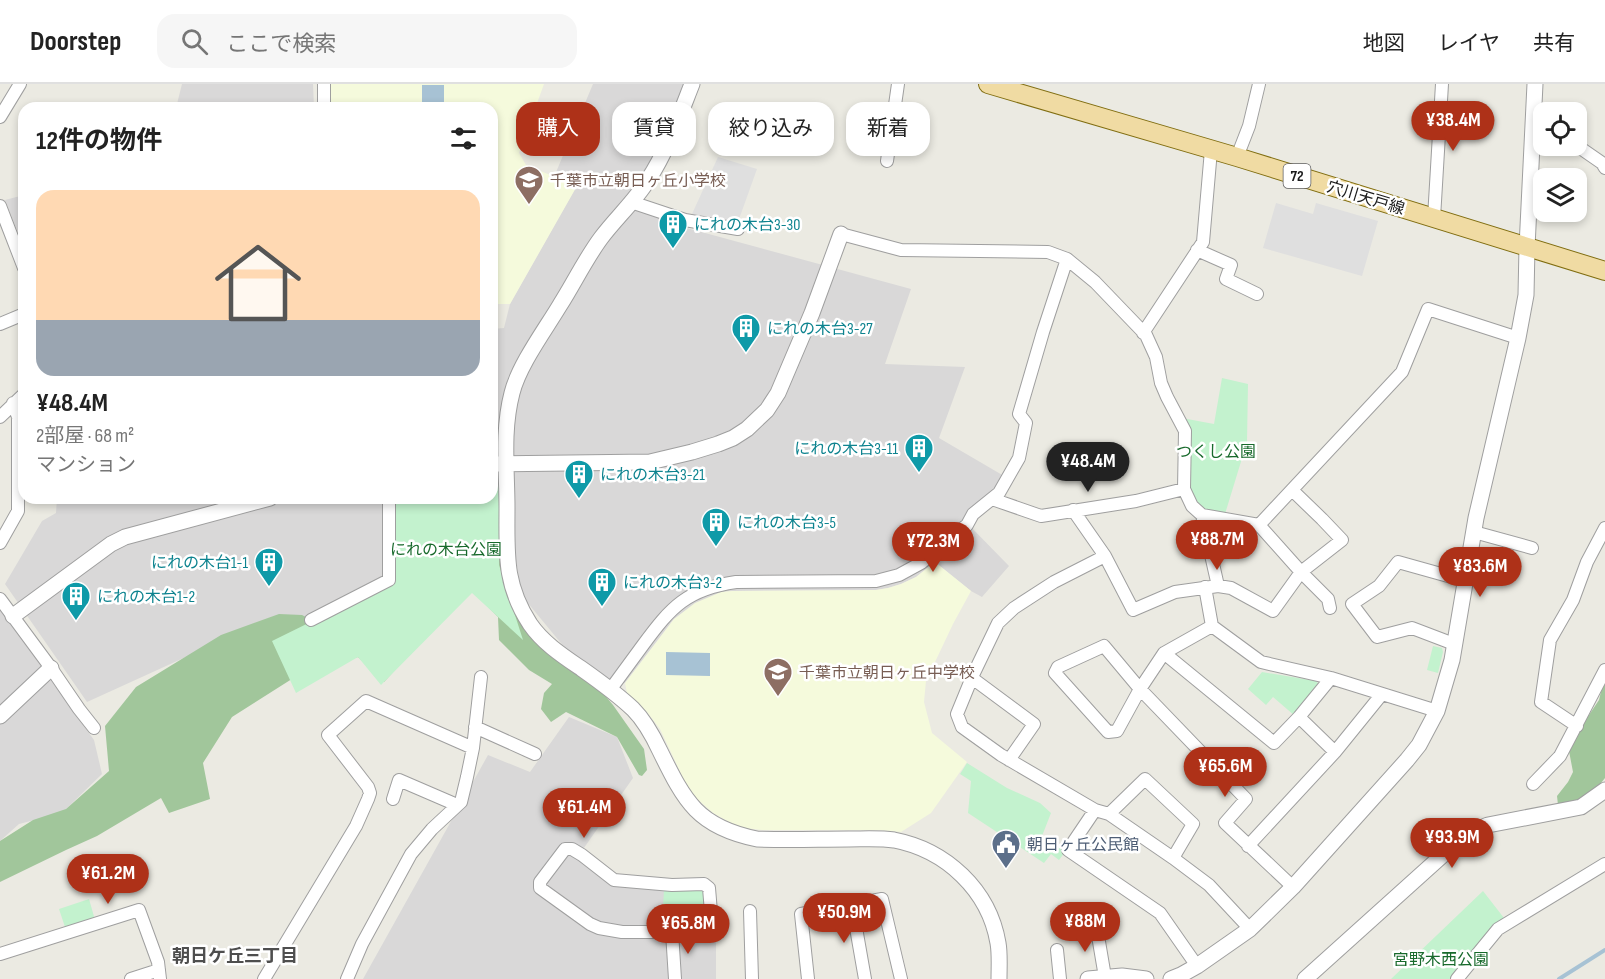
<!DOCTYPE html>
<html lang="ja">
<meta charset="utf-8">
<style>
:root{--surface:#fff;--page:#f6f6f6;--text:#222;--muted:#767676;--line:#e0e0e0;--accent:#ae3118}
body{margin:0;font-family:"Sofia Sans Condensed","Noto Sans JP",sans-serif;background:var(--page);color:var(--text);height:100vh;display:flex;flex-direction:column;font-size:22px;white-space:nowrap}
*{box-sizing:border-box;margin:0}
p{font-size:20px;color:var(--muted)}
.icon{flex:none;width:33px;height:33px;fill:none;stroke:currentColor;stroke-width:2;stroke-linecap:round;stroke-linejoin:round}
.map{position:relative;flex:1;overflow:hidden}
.details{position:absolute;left:18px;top:18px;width:480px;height:402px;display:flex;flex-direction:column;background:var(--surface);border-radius:18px;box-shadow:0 3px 9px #0003}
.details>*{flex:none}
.hud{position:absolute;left:516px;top:18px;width:570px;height:54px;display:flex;gap:12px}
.fabs{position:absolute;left:1533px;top:18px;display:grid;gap:12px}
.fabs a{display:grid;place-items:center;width:54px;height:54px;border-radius:12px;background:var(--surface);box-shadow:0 3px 9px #0003;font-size:30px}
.price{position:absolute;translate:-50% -51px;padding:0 14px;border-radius:21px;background:var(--accent);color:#fff;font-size:20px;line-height:39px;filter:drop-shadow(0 2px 3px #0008)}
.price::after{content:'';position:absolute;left:50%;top:36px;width:18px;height:14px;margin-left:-9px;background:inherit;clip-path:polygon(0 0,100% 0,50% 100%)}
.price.selected{background:#222;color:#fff}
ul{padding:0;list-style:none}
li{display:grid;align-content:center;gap:12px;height:318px;padding:0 18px}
li span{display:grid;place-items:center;height:186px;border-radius:18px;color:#555}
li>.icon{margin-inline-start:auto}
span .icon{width:108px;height:108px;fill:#fffc;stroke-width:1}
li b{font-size:26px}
h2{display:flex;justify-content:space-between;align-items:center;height:72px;padding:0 18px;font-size:26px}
.pill{padding:0 21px;border-radius:18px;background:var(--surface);box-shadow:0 3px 9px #0003;font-size:21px;line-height:54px}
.pill.selected{background:var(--accent);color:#fff}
header{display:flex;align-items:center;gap:36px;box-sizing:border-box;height:84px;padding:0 30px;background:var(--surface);border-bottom:2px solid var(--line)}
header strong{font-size:28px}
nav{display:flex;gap:33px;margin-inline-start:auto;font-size:21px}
.search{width:420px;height:54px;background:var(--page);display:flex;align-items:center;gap:15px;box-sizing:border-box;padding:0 21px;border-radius:18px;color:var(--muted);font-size:22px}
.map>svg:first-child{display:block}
.residential{fill:#d9d8d8}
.education{fill:#f5fadc}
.forest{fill:#a1c69b}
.park{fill:#c3f2ce}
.parking{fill:#dfdfdf}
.water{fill:#a7c2d4}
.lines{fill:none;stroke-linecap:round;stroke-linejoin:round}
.stream{stroke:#a7c2d4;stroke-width:4}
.minor-casing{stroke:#9f9f9f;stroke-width:14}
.tertiary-casing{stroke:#9f9f9f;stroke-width:17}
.primary-casing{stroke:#816e11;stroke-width:20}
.minor{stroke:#fff;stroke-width:12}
.tertiary{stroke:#fff;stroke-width:15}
.primary{stroke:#f0dba3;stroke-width:18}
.labels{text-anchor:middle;stroke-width:5;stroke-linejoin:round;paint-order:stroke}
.shield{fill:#fff;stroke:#5f5f5f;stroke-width:1.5}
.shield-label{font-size:15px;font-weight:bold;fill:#1b1b1b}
.education-label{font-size:16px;fill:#785e54;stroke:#fff;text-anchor:start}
.street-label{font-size:16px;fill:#1b1b1b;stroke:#fff}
.culture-label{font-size:16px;fill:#0d838f;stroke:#fff;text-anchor:start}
.park-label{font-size:16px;fill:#186a2c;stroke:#fff}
.service-label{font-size:16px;fill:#4e5e75;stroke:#fff;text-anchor:start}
.neighbourhood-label{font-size:18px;font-weight:bold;fill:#4e4e4e;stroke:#fff}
</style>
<header>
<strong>Doorstep</strong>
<div class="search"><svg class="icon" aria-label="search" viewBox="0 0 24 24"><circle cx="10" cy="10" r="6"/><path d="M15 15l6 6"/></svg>ここで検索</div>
<nav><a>地図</a><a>レイヤ</a><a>共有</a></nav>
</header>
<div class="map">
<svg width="1605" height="895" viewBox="0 0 1605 895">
<rect width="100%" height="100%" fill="#ebeae2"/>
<path class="residential" d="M 182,0 L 313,0 L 314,24 L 176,24 Z
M 593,0 L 685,0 L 661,66 L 623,120 L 683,143 L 911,205 L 885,280 L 965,283 L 939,354 L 1004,392 L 996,408 L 965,437 L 1009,482 L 982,513 L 971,507 L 935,478 L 916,493 L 901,500 L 888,504 L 876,506 L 732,507 L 721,508 L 674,535 L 625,599 L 608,596 L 565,564 L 522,512 L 514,464 L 512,389 L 492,387 L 492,245 L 504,244 L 510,220 L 576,103 L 554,93 Z
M 24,111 L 24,164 L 5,116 Z
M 57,414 L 394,414 L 394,497 L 272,557 L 188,572 L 87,618 L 5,500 L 42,437 L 56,429 Z
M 0,525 L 94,656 L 102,690 L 62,729 L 19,740 L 0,757 Z
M 569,633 L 617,653 L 633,694 L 579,771 L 613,797 L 667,802 L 656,857 L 716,854 L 716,895 L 363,895 L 488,671 L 530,688 Z"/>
<path class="education" d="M 331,0 L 544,0 L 519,69 L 526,81 L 577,102 L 510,220 L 492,220 L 492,24 L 331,24 Z
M 935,478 L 971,507 L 953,540 L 926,597 L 924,618 L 932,649 L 967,678 L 931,729 L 901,748 L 880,746 L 762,746 L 745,744 L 733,740 L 713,729 L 694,712 L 684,696 L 660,645 L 647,628 L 627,609 L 625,599 L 674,535 L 695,519 L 721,508 L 732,507 L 876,506 L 888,504 L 901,500 L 916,493 Z"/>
<path class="forest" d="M 502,396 L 512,521 L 597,602 L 613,621 L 644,665 L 647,686 L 642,692 L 639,691 L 617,653 L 566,628 L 551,638 L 541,625 L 544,609 L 552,600 L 529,586 L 499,556 L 498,533 L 470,505 L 384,598 L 358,573 L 295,593 L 232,633 L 203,679 L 210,715 L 169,729 L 161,714 L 97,752 L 66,766 L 0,798 L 0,757 L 33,736 L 66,725 L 109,687 L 105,642 L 136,603 L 221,551 L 279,530 L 302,531 L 312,536 L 394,497 L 492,414 Z
M 1605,591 L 1605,694 L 1597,704 L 1574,719 L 1558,721 L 1557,712 L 1568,698 L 1573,688 L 1569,667 L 1582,635 L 1589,631 L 1599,616 Z"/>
<path class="park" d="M 1222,294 L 1248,300 L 1247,358 L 1225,430 L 1203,426 L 1188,406 L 1182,334 L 1214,340 Z
M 492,387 L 499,391 L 499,481 L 523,556 L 472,509 L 381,601 L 358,573 L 296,609 L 272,557 L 394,497 L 394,414 L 492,414 Z
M 1433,562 L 1442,564 L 1443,568 L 1438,589 L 1427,586 Z
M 1262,588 L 1316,597 L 1319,600 L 1295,632 L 1273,613 L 1266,621 L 1248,605 Z
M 967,679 L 1007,704 L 1040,719 L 1051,729 L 1042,752 L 1065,768 L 1059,776 L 1051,770 L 1044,779 L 968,729 L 971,697 L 960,690 Z
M 702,805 L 705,808 L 706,822 L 663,823 L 664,806 Z
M 1483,807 L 1504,834 L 1450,895 L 1391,895 Z
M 89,815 L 95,836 L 66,846 L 59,825 Z"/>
<path class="parking" d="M 718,73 L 757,85 L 738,138 L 692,130 Z
M 1276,119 L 1313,130 L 1316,119 L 1378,137 L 1362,192 L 1263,164 Z"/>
<path class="water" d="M 422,1 L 444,1 L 444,24 L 422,24 Z
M 666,568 L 710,569 L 710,592 L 666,591 Z"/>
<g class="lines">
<path class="stream" d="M 1559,895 L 1605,866"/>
<g class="minor-casing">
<path id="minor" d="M 324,0 L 324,24
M 0,33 L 20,0
M 1576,61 L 1602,79 L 1605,84
M 1237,73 L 1249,42 L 1259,0
M 887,77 L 898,0
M 631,118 L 685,136 L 738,145
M 0,122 L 24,184
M 1434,134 L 1442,0
M 841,150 L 901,166 L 1048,168 L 1067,175 L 1095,198 L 1146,251 L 1156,273 L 1161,299 L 1167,313 L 1185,347 L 1184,405 L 1192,422 L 1202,431 L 1259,441 L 1301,488 L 1328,515 L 1330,524
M 1197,166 L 1231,181 L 1226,195 L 1257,210
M 0,240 L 24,230
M 1143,249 L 1203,158 L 1211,66
M 0,333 L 24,310
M 992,415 L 1041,432 L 1136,417 L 1184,405
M 1073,426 L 1105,472 L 1133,526 L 1175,508 L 1218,502 L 1231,504 L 1273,527 L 1301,488 L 1342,456 L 1322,435 L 1292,406
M 1202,431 L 1218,502
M 1259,441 L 1402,288 L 1428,225 L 1518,254
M 1474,448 L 1532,464
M 0,459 L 18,427 L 18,333 L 13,319
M 1105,472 L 1054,498 L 1014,524 L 998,539 L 973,591 L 957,630 L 962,643 L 1001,671 L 1095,726 L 1109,730 L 1173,774 L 1209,801 L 1250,845
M 1205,503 L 1212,542 L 1261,578 L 1331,594 L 1437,627
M 0,515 L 51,584 L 79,625 L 94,644
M 311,536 L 389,496 L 389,414
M 1212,542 L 1164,569 L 1140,605 L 1117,647 L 1108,648 L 1055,589 L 1058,583 L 1104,562 L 1140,605 L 1246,715 L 1225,739 L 1293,803
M 1454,560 L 1412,544 L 1377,553 L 1352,520 L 1379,502 L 1398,478 L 1466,497
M 1164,569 L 1274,659 L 1299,633 L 1331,594
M 972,594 L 1034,640 L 1009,676
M 610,606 C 621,591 632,576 643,561 C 671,523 687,505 736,498 L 876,497 L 899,491 L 921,479 L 967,441 L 973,430 L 999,409 L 1019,374 L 1026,339 L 1019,330 L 1043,248 L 1067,175
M 1299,633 L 1335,668
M 1577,642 L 1541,618 L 1550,556 L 1573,516 L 1587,478 L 1605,444
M 475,643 L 535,670
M 1533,700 L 1560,672 L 1605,586
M 393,715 L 399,696 L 457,721
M 1095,726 L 1068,766 L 1160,829 L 1197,882
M 1109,730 L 1145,695 L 1193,740 L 1173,774
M 1248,762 L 1335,668 L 1382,610
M 565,765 L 572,765 L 582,771 L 614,796 L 672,801 L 704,800 L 709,804 L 712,840 L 706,845 L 672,848 L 622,848 L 599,844 L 590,840 L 540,804 L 540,798 Z
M 852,821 L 865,895
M 750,827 L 752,895
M 1096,840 L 1105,893
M 672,848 L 675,895
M 1057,866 L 1060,895
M 0,870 L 139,826 L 158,878 L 160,895
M 131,895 L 159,886
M 264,895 L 356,742 L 368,715 L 370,709 L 368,703 L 328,651 L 366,617 L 473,664
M 347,895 L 362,860 L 411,770 L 432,745 L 461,718 L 467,693 L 473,664 L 481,593
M 808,895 L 801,830 L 882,815 L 901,895
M 1457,895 L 1498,845 L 1605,780"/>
</g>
<g class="tertiary-casing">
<path id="tertiary" d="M 692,0 C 679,33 667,67 648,96 C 635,117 616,134 601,154 C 586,174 574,199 560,221 C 545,246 519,281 512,309 C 502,347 507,386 507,424 C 507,470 504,500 530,540 C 543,559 563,572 582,585 C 599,597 617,610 633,625 C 645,637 653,652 660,667 C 685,718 698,743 757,755 C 788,756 818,755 849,755 C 864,755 880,754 894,756 C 946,766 989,806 998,859 C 1000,870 999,883 999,895
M 492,380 L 650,378 L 692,368 L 718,360 L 733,354 L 747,345 L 767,326 L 778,309 L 812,229 L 841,150
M 13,532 L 111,460 L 125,453 L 270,414
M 0,632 L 51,584
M 1088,895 L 1122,892 L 1146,895
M 1171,895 L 1181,891 L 1197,882 L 1250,845 L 1293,803 L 1407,676 L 1419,661 L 1437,627 L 1452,576 L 1476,434 L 1518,254 L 1526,211 L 1527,163 L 1535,0
M 1305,895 L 1465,751 L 1488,741 L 1581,723 L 1605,706"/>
</g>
<g class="primary-casing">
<path id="primary" d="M 988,0 L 1237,73 L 1605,187"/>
</g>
<use href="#minor" class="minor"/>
<use href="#tertiary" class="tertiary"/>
<use href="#primary" class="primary"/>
</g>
<defs>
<g id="school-pin" transform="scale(1.5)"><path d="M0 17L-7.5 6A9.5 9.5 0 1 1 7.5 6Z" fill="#8d6e63" stroke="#fff"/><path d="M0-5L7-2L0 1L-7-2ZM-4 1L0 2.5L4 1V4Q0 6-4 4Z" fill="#fff"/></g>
<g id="building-pin" transform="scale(1.5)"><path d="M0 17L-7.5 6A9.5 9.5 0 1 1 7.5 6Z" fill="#0f9aa8" stroke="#fff"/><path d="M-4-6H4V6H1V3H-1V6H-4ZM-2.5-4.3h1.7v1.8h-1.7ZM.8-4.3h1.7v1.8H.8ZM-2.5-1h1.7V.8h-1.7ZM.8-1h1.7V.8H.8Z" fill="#fff"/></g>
<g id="civic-pin" transform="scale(1.5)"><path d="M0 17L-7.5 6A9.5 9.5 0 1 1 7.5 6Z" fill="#5c6f8a" stroke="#fff"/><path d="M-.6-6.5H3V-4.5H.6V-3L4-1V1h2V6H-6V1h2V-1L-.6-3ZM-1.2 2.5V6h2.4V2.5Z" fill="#fff"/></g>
</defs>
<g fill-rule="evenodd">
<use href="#school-pin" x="529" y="96"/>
<use href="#building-pin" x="673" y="140"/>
<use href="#building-pin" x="746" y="244"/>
<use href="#building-pin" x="919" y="364"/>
<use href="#building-pin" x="579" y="390"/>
<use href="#building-pin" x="716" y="438"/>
<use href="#building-pin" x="269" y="478"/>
<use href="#building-pin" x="602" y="498"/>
<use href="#building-pin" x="76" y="512"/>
<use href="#school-pin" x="778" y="588"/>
<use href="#civic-pin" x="1006" y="760"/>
</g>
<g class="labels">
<rect class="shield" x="1283.5" y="80" width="27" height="24" rx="4.5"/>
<g class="shield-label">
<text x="1297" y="97">72</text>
</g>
<g class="education-label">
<text x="550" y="102">千葉市立朝日ヶ丘小学校</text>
<text x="799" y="594">千葉市立朝日ヶ丘中学校</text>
</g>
<g class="street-label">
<text transform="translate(1366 113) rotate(17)" y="6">穴川天戸線</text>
</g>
<g class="culture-label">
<text x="694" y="146">にれの木台3-30</text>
<text x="767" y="250">にれの木台3-27</text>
<text x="898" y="370" text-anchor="end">にれの木台3-11</text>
<text x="600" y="396">にれの木台3-21</text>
<text x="737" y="444">にれの木台3-5</text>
<text x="248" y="484" text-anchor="end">にれの木台1-1</text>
<text x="623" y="504">にれの木台3-2</text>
<text x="97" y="518">にれの木台1-2</text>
</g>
<g class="park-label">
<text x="1216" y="373">つくし公園</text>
<text x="446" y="471">にれの木台公園</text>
<text x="1441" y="881">宮野木西公園</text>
</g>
<g class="service-label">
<text x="1027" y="766">朝日ヶ丘公民館</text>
</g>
<g class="neighbourhood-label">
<text x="235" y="878">朝日ケ丘三丁目</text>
</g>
</g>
</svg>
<div class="fabs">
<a><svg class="icon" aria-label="locate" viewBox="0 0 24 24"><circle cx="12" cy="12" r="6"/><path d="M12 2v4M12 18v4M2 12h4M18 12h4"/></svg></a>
<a><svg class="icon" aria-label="layers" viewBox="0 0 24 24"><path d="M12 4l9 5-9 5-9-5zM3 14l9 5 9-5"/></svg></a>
</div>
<b class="price" style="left:1453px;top:68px">¥38.4M</b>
<b class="price selected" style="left:1088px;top:409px">¥48.4M</b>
<b class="price" style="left:1217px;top:487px">¥88.7M</b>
<b class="price" style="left:933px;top:489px">¥72.3M</b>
<b class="price" style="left:1480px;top:514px">¥83.6M</b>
<b class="price" style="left:1225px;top:714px">¥65.6M</b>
<b class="price" style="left:584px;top:755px">¥61.4M</b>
<b class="price" style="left:1452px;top:785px">¥93.9M</b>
<b class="price" style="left:108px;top:821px">¥61.2M</b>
<b class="price" style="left:844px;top:860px">¥50.9M</b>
<b class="price" style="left:1085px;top:869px">¥88M</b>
<b class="price" style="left:688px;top:871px">¥65.8M</b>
<div class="hud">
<a class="pill selected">購入</a>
<a class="pill">賃貸</a>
<a class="pill">絞り込み</a>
<a class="pill">新着</a>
</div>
<section class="details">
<h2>12件の物件<svg class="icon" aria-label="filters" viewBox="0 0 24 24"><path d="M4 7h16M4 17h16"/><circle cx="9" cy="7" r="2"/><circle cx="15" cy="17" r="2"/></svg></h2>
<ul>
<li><span style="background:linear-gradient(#ffd9b3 70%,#9aa5b1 0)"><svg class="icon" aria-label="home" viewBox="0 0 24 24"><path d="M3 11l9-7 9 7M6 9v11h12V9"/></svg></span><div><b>¥48.4M</b><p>2部屋 · 68 m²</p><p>マンション</p></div></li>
</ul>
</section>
</div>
